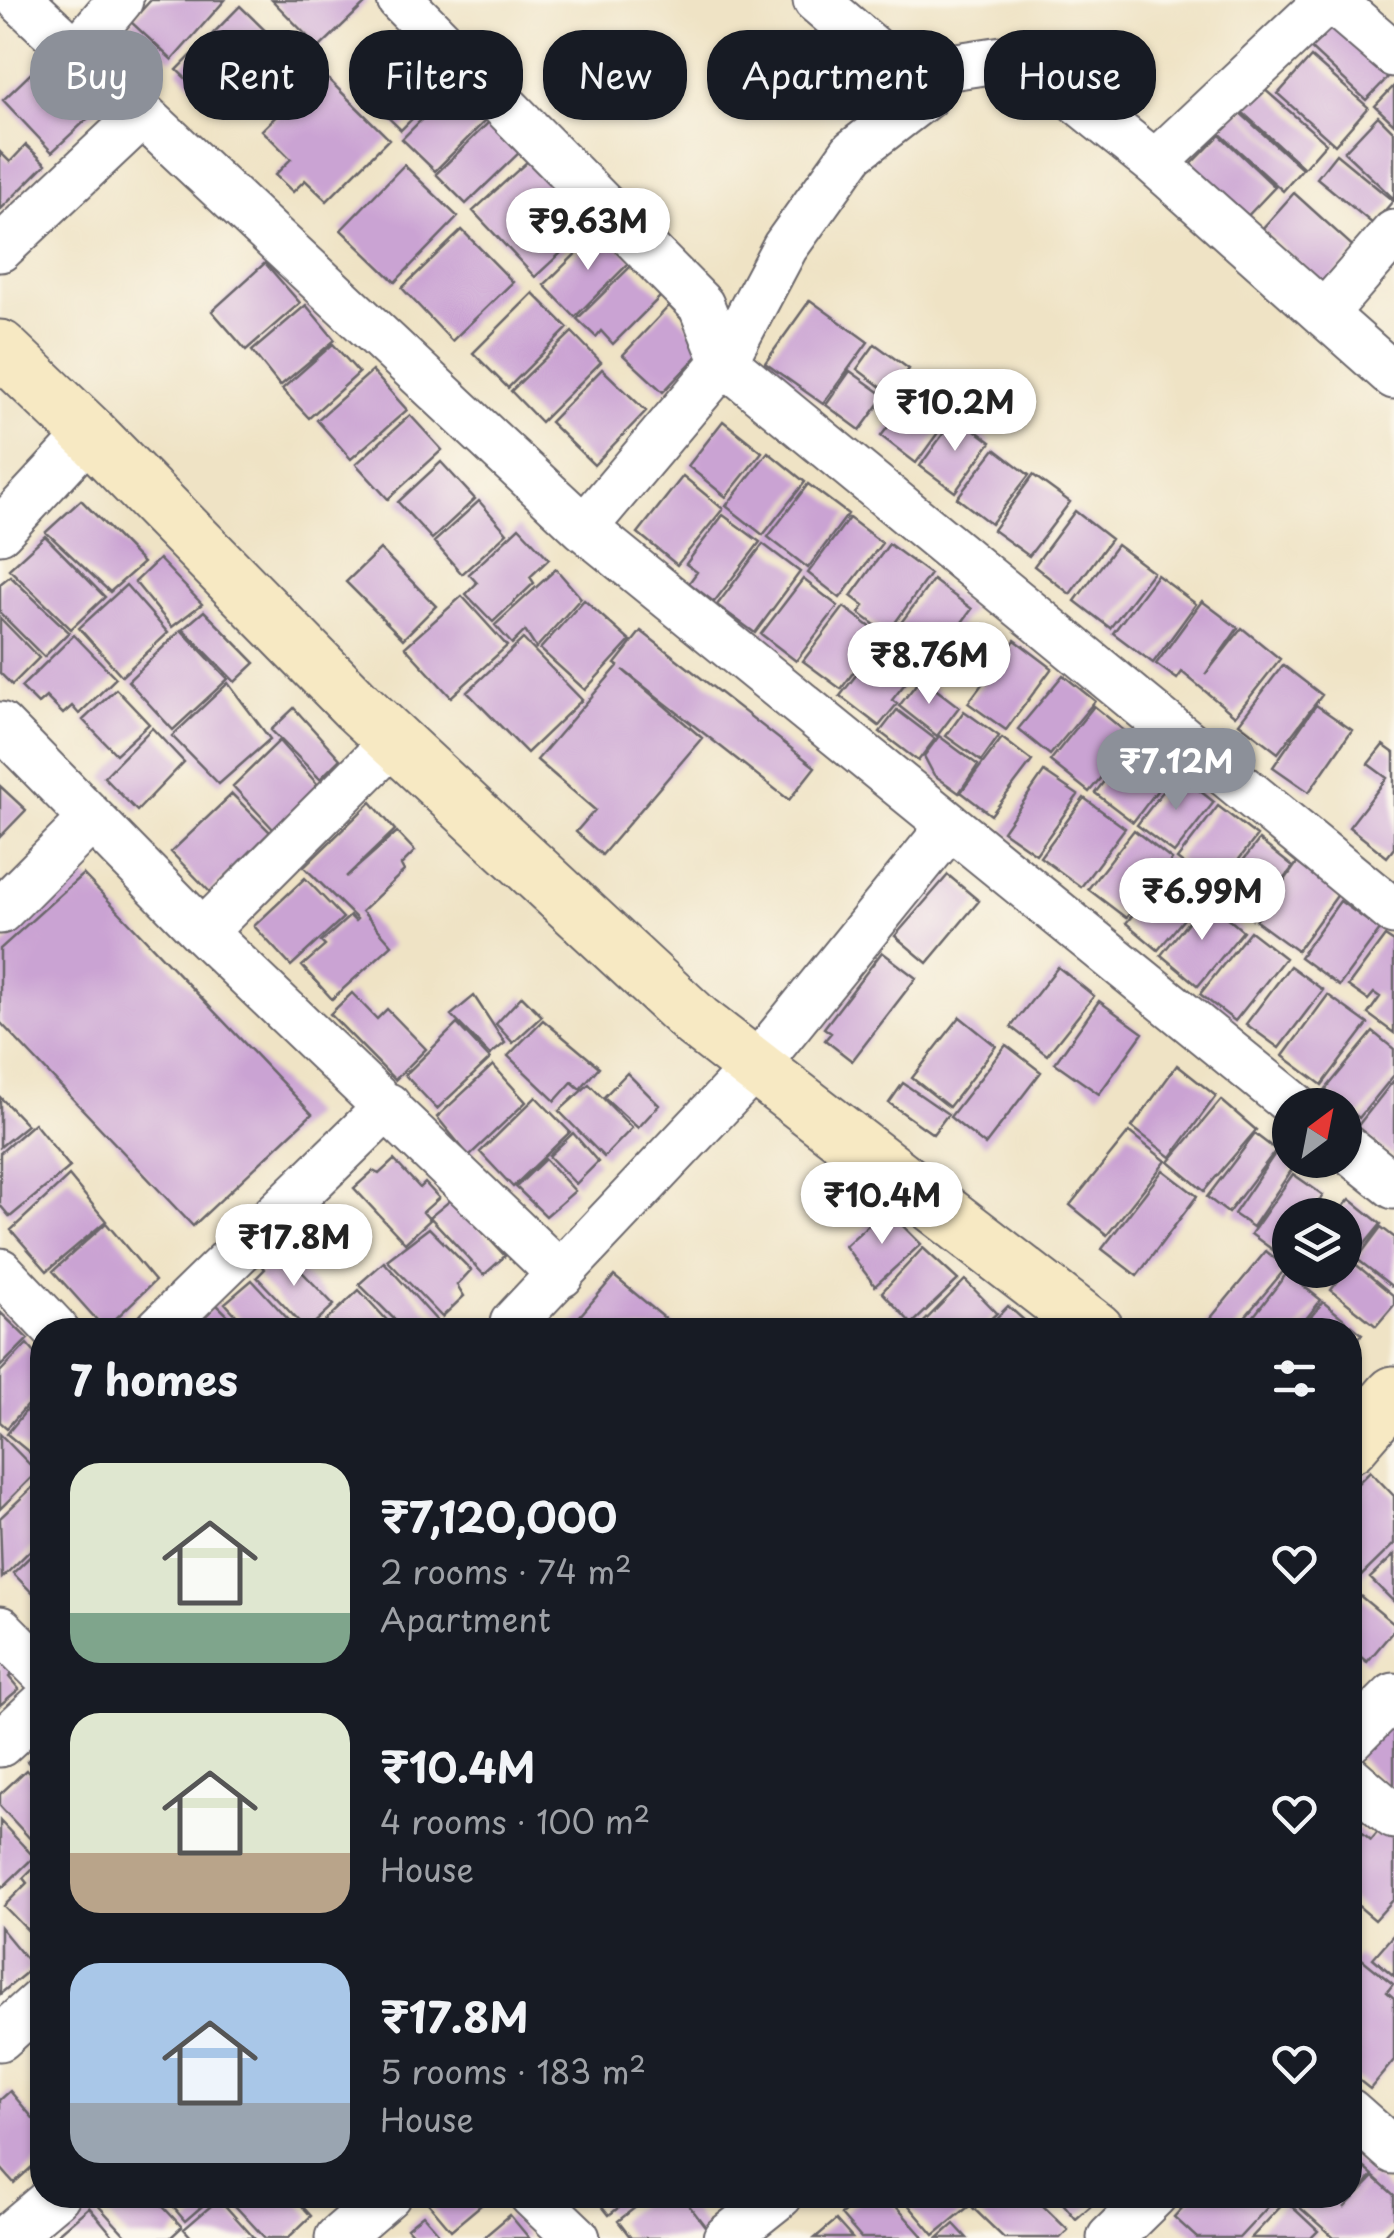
<!DOCTYPE html>
<meta charset="utf-8">
<style>
:root{--surface:#171b24;--page:#242831;--text:#f1f3f6;--muted:#9ea1a6;--accent:#8c9099}
body{margin:0;font-family:"Playpen Sans",sans-serif;background:var(--page);color:var(--text);height:100vh;display:flex;flex-direction:column;font-size:38px;white-space:nowrap}
*{box-sizing:border-box;margin:0}
p{font-size:32px;color:var(--muted)}
.icon{flex:none;width:55px;height:55px;fill:none;stroke:currentColor;stroke-width:2;stroke-linecap:round;stroke-linejoin:round}
.map{position:relative;flex:1;overflow:hidden}
.side{position:absolute;left:30px;top:1318px;width:1332px;height:890px;display:flex;flex-direction:column;background:var(--surface);border-radius:40px;box-shadow:0 2px 8px #0004}
.side>*{flex:none}
.guide{position:absolute;left:30px;top:30px;width:1335px;height:90px;display:flex;gap:20px}
.needle{width:65px;rotate:32deg}
.tools{position:absolute;left:1272px;top:1088px;display:grid;gap:20px}
.tools a{display:grid;place-items:center;width:90px;height:90px;border-radius:50%;background:var(--surface);box-shadow:0 2px 8px #0004;font-size:50px}
.price{position:absolute;translate:-50% -85px;padding:0 22px;border-radius:35px;background:#fff;color:#222;font-size:32px;line-height:65px;filter:drop-shadow(0 2px 5px #0008)}
.price::after{content:'';position:absolute;left:50%;top:60px;width:30px;height:22px;margin-left:-15px;background:inherit;clip-path:polygon(0 0,100% 0,50% 100%)}
.price.selected{background:var(--accent);color:#fff}
ul{padding:0;list-style:none}
li{display:flex;align-items:center;gap:30px;height:250px;padding:0 40px}
li span{display:grid;place-items:center;flex:none;width:280px;height:200px;border-radius:30px;color:#555}
li>.icon{margin-inline-start:auto}
span .icon{width:120px;height:120px;fill:#fffc;stroke-width:1}
li b{font-size:42px}
h2{display:flex;justify-content:space-between;align-items:center;height:120px;padding:0 40px;font-size:42px}
.chip{padding:0 35px;border-radius:40px;background:var(--surface);box-shadow:0 2px 8px #0004;font-size:35px;line-height:90px}
.chip.selected{background:var(--accent);color:#fff}
.map>svg:first-child{display:block}
.building{fill:#caa3d3}
.lines{fill:none;stroke-linecap:round;stroke-linejoin:round}
.street-casing{stroke:#6a666b;stroke-width:49}
.secondary-casing{stroke:#6a666b;stroke-width:59}
.street{stroke:#fff;stroke-width:45}
.secondary{stroke:#f7e9c3;stroke-width:55}
</style>
<div class="map">
<svg width="1394" height="2238" viewBox="0 0 1394 2238">
<rect width="100%" height="100%" fill="#fbf7ec"/>
<filter id="ink" filterUnits="userSpaceOnUse"><feTurbulence type="fractalNoise" baseFrequency=".01" numOctaves="2"/><feDisplacementMap in="SourceGraphic" scale="20" xChannelSelector="R" yChannelSelector="G"/><feConvolveMatrix kernelMatrix="1 2 1 2 8 2 1 2 1" color-interpolation-filters="sRGB"/></filter>
<filter id="wash" filterUnits="userSpaceOnUse"><feTurbulence type="fractalNoise" baseFrequency=".0048" numOctaves="4" result="noise"/><feDisplacementMap in="SourceGraphic" scale="40" xChannelSelector="R" yChannelSelector="G"/><feGaussianBlur stdDeviation="2.25" result="paint"/><feColorMatrix in="noise" values="0 0 0 0 0 0 0 0 0 0 0 0 0 0 0 0 0 1.4 0 .05"/><feComposite in="paint" operator="in"/></filter>
<g filter="url(#wash)">
<rect width="100%" height="100%" fill="#efe3c5"/>
<g id="blocks">
<path class="building" d="M 151,0 L 225,0 L 172,60 L 131,22 Z
M 272,0 L 369,0 L 319,48 Z
M 240,6 L 279,44 L 216,108 L 177,70 Z
M 1339,14 L 1394,71 L 1366,100 L 1309,47 Z
M 417,39 L 455,76 L 401,130 L 363,93 Z
M 50,55 L 99,108 L 52,152 L 3,100 Z
M 1311,57 L 1368,107 L 1335,145 L 1278,94 Z
M 321,72 L 389,139 L 327,201 L 305,180 L 293,192 L 275,175 L 291,159 L 262,130 Z
M 455,86 L 488,118 L 435,171 L 402,139 Z
M 1394,86 L 1394,124 L 1375,106 Z
M 1263,88 L 1326,143 L 1304,168 L 1242,112 Z
M 1237,110 L 1302,169 L 1283,191 L 1217,131 Z
M 1378,116 L 1394,132 L 1394,199 L 1344,152 Z
M 491,120 L 521,151 L 466,204 L 436,174 Z
M 1220,135 L 1275,187 L 1238,226 L 1182,174 Z
M 26,145 L 46,164 L 0,210 L 0,152 L 10,162 Z
M 1336,154 L 1393,201 L 1373,224 L 1317,178 Z
M 529,160 L 590,226 L 535,277 L 473,211 Z
M 404,165 L 458,217 L 395,282 L 341,230 Z
M 1294,193 L 1357,250 L 1325,286 L 1262,229 Z
M 462,230 L 513,282 L 452,341 L 402,288 Z
M 599,231 L 633,259 L 575,317 L 544,285 Z
M 265,263 L 300,303 L 246,350 L 212,311 Z
M 631,266 L 662,295 L 613,344 L 601,331 L 596,337 L 577,319 Z
M 533,293 L 568,328 L 508,388 L 473,353 Z
M 810,300 L 868,342 L 823,404 L 765,363 Z
M 306,305 L 335,340 L 280,386 L 252,351 Z
M 669,306 L 707,346 L 663,392 L 623,355 Z
M 572,332 L 601,362 L 541,422 L 511,391 Z
M 333,344 L 359,373 L 309,418 L 282,389 Z
M 875,344 L 909,369 L 890,394 L 857,369 Z
M 602,369 L 646,411 L 594,465 L 550,422 Z
M 372,371 L 407,410 L 351,459 L 317,420 Z
M 850,371 L 885,396 L 860,430 L 826,405 Z
M 919,386 L 953,412 L 916,463 L 881,436 Z
M 410,415 L 442,450 L 388,499 L 356,464 Z
M 956,416 L 991,442 L 955,492 L 920,466 Z
M 723,421 L 762,452 L 726,497 L 688,466 Z
M 995,449 L 1029,475 L 991,524 L 957,498 Z
M 768,452 L 805,482 L 763,535 L 726,506 Z
M 441,462 L 475,499 L 432,539 L 398,502 Z
M 1033,475 L 1070,502 L 1029,556 L 993,530 Z
M 683,476 L 723,509 L 677,565 L 638,533 Z
M 808,484 L 848,514 L 808,568 L 768,537 Z
M 81,500 L 143,563 L 110,592 L 46,532 Z
M 479,501 L 507,533 L 462,574 L 434,542 Z
M 1075,511 L 1111,539 L 1070,594 L 1034,566 Z
M 723,515 L 760,542 L 714,602 L 689,583 L 697,572 L 686,564 Z
M 849,518 L 882,543 L 840,598 L 808,573 Z
M 519,527 L 549,559 L 530,577 L 534,583 L 493,622 L 466,594 L 477,583 L 469,574 Z
M 45,536 L 105,597 L 71,629 L 9,569 Z
M 763,544 L 800,572 L 755,633 L 717,605 Z
M 889,544 L 930,574 L 887,634 L 859,613 L 864,606 L 851,596 Z
M 1117,545 L 1153,572 L 1110,628 L 1075,601 Z
M 380,549 L 436,606 L 403,639 L 346,582 Z
M 159,559 L 202,604 L 172,627 L 135,582 Z
M 556,569 L 581,598 L 536,648 L 525,631 L 512,644 L 495,625 Z
M 1157,575 L 1196,604 L 1153,663 L 1113,633 Z
M 10,576 L 69,632 L 44,657 L 0,613 L 0,584 Z
M 803,579 L 838,606 L 796,661 L 761,634 Z
M 933,580 L 972,609 L 926,670 L 888,640 Z
M 126,585 L 168,633 L 122,676 L 79,628 Z
M 462,596 L 507,646 L 451,697 L 405,647 Z
M 584,600 L 630,641 L 585,690 L 540,649 Z
M 1202,601 L 1238,628 L 1205,675 L 1242,628 L 1280,659 L 1235,716 L 1182,672 L 1177,679 L 1156,664 Z
M 844,607 L 881,635 L 841,689 L 803,661 Z
M 204,611 L 255,663 L 235,682 L 183,629 Z
M 0,618 L 39,658 L 12,685 L 0,673 Z
M 181,630 L 228,679 L 173,730 L 128,681 Z
M 641,631 L 815,767 L 789,800 L 623,670 L 702,738 L 602,855 L 576,832 L 595,810 L 537,760 L 618,666 L 615,664 Z
M 74,635 L 116,678 L 79,714 L 72,706 L 63,714 L 46,697 L 38,704 L 21,687 Z
M 523,639 L 582,700 L 527,753 L 467,692 Z
M 1015,640 L 1052,668 L 1006,730 L 968,703 Z
M 880,644 L 915,671 L 892,700 L 897,704 L 879,726 L 840,696 Z
M 1283,665 L 1322,695 L 1278,753 L 1239,723 Z
M 1063,675 L 1095,701 L 1050,755 L 1018,729 Z
M 921,678 L 959,707 L 937,736 L 899,706 Z
M 228,683 L 270,739 L 219,784 L 172,736 Z
M 116,689 L 149,724 L 116,754 L 83,720 Z
M 1316,705 L 1352,730 L 1309,792 L 1273,767 Z
M 1094,706 L 1133,738 L 1089,792 L 1050,761 Z
M 294,708 L 340,759 L 320,779 L 271,730 Z
M 897,710 L 935,739 L 918,761 L 880,732 Z
M 964,711 L 999,736 L 981,761 L 946,736 Z
M 152,728 L 184,762 L 137,811 L 104,777 Z
M 939,736 L 978,765 L 959,793 L 934,775 L 924,756 Z
M 1002,738 L 1032,761 L 991,815 L 961,792 Z
M 1136,740 L 1173,770 L 1133,822 L 1095,793 Z
M 279,741 L 319,786 L 274,830 L 233,786 Z
M 1383,745 L 1394,753 L 1394,848 L 1387,857 L 1349,827 L 1387,778 L 1368,764 Z
M 1044,772 L 1078,795 L 1036,854 L 1003,831 Z
M 1177,773 L 1214,802 L 1174,853 L 1137,825 Z
M 0,786 L 26,810 L 0,837 Z
M 232,794 L 270,832 L 210,892 L 171,852 Z
M 1084,798 L 1125,828 L 1081,887 L 1040,857 Z
M 371,802 L 395,830 L 346,877 L 397,832 L 415,851 L 401,865 L 404,871 L 362,911 L 392,945 L 332,999 L 302,966 L 325,946 L 321,942 L 350,916 L 355,921 L 357,919 L 304,867 Z
M 1218,806 L 1257,836 L 1216,889 L 1177,859 Z
M 1134,830 L 1172,860 L 1126,918 L 1088,889 Z
M 1259,840 L 1293,867 L 1252,919 L 1218,893 Z
M 1297,863 L 1339,893 L 1297,951 L 1256,921 Z
M 1171,869 L 1203,896 L 1158,950 L 1126,923 Z
M 83,874 L 312,1114 L 193,1226 L 0,1022 L 0,949 Z
M 948,875 L 979,901 L 927,963 L 895,936 Z
M 305,878 L 343,918 L 291,966 L 254,926 Z
M 1206,900 L 1243,931 L 1198,986 L 1161,955 Z
M 1340,901 L 1380,930 L 1339,986 L 1300,957 Z
M 1250,931 L 1285,958 L 1235,1021 L 1200,994 Z
M 1385,936 L 1394,942 L 1394,1033 L 1368,1014 L 1380,997 L 1374,993 L 1368,1000 L 1348,986 Z
M 882,952 L 916,978 L 852,1061 L 825,1040 L 831,1033 L 824,1028 Z
M 1290,966 L 1323,990 L 1279,1048 L 1246,1024 Z
M 1058,967 L 1094,996 L 1047,1055 L 1011,1027 Z
M 352,993 L 377,1019 L 387,1009 L 426,1049 L 395,1080 L 330,1014 Z
M 1328,995 L 1368,1024 L 1322,1085 L 1283,1056 Z
M 474,996 L 505,1043 L 490,1055 L 451,1015 Z
M 522,996 L 542,1016 L 513,1043 L 496,1024 Z
M 1099,1001 L 1143,1033 L 1099,1094 L 1055,1063 Z
M 960,1017 L 996,1046 L 949,1107 L 912,1078 Z
M 543,1020 L 599,1067 L 580,1089 L 572,1082 L 555,1101 L 508,1056 Z
M 457,1024 L 490,1059 L 437,1109 L 405,1075 Z
M 1373,1032 L 1394,1049 L 1394,1075 L 1359,1118 L 1325,1090 Z
M 1006,1045 L 1041,1072 L 985,1145 L 950,1117 Z
M 493,1065 L 526,1102 L 469,1156 L 437,1117 Z
M 1177,1065 L 1216,1096 L 1171,1157 L 1132,1127 Z
M 627,1073 L 659,1105 L 638,1128 L 604,1097 Z
M 1394,1080 L 1394,1157 L 1356,1128 Z
M 903,1083 L 948,1114 L 933,1134 L 889,1103 Z
M 589,1084 L 632,1128 L 604,1157 L 559,1111 Z
M 0,1097 L 27,1125 L 0,1147 Z
M 536,1097 L 570,1132 L 513,1187 L 480,1152 Z
M 1221,1100 L 1256,1130 L 1204,1191 L 1169,1162 Z
M 34,1123 L 70,1167 L 10,1217 L 0,1205 L 0,1153 Z
M 1129,1132 L 1166,1161 L 1107,1235 L 1070,1205 Z
M 573,1133 L 598,1162 L 576,1184 L 549,1156 Z
M 1255,1134 L 1276,1150 L 1228,1213 L 1207,1197 Z
M 1276,1152 L 1295,1165 L 1253,1227 L 1234,1214 Z
M 545,1159 L 575,1191 L 546,1216 L 516,1187 Z
M 394,1160 L 420,1188 L 425,1183 L 439,1198 L 423,1212 L 430,1220 L 405,1243 L 354,1188 L 373,1171 L 379,1174 Z
M 1163,1170 L 1197,1196 L 1137,1276 L 1102,1249 Z
M 1293,1174 L 1323,1195 L 1310,1215 L 1290,1215 L 1290,1243 L 1281,1256 L 1251,1234 Z
M 69,1176 L 106,1221 L 47,1271 L 11,1230 Z
M 452,1199 L 505,1256 L 484,1275 L 430,1217 Z
M 1350,1199 L 1381,1224 L 1345,1268 L 1345,1215 L 1336,1215 Z
M 886,1209 L 921,1244 L 875,1286 L 845,1246 Z
M 106,1223 L 155,1281 L 105,1329 L 53,1271 Z
M 1381,1227 L 1394,1237 L 1394,1288 L 1357,1259 Z
M 429,1228 L 471,1270 L 457,1285 L 464,1296 L 442,1317 L 387,1260 Z
M 278,1247 L 334,1305 L 307,1330 L 257,1277 L 265,1269 L 260,1263 Z
M 923,1248 L 958,1280 L 912,1324 L 882,1292 Z
M 1266,1251 L 1286,1268 L 1234,1330 L 1211,1330 L 1205,1325 Z
M 384,1262 L 437,1321 L 429,1330 L 405,1330 L 359,1284 Z
M 1353,1262 L 1394,1296 L 1394,1305 L 1376,1326 L 1331,1290 Z
M 1318,1270 L 1344,1270 L 1333,1283 Z
M 1287,1273 L 1321,1300 L 1297,1330 L 1243,1330 Z
M 614,1276 L 679,1330 L 568,1330 Z
M 252,1280 L 298,1330 L 250,1330 L 225,1303 Z
M 965,1280 L 997,1313 L 979,1330 L 916,1330 Z
M 359,1290 L 396,1330 L 316,1330 Z
M 1323,1302 L 1362,1334 L 1350,1349 L 1350,1330 L 1300,1330 Z
M 216,1304 L 243,1330 L 207,1330 L 197,1321 Z
M 1008,1306 L 1035,1330 L 985,1330 Z
M 0,1312 L 28,1339 L 0,1367 Z
M 27,1344 L 42,1361 L 42,1388 L 7,1428 L 0,1422 L 0,1372 Z
M 42,1391 L 42,1450 L 36,1458 L 7,1434 Z
M 0,1434 L 37,1472 L 0,1509 Z
M 1370,1471 L 1394,1496 L 1394,1544 L 1350,1587 L 1350,1491 Z
M 38,1482 L 42,1486 L 42,1539 L 2,1578 L 0,1518 Z
M 42,1545 L 42,1603 L 13,1573 Z
M 1394,1555 L 1394,1602 L 1370,1578 Z
M 1353,1590 L 1394,1624 L 1394,1630 L 1367,1662 L 1350,1648 L 1350,1593 Z
M 0,1650 L 20,1665 L 9,1677 L 19,1689 L 0,1705 Z
M 1394,1706 L 1394,1790 L 1352,1752 Z
M 42,1747 L 42,1778 L 27,1761 Z
M 26,1770 L 42,1787 L 42,1839 L 36,1845 L 0,1806 L 0,1794 Z
M 1350,1802 L 1362,1812 L 1352,1824 L 1371,1840 L 1382,1827 L 1394,1837 L 1394,1899 L 1375,1920 L 1350,1899 Z
M 0,1821 L 34,1857 L 3,1887 L 0,1884 Z
M 33,1868 L 42,1878 L 42,1945 L 4,1906 L 27,1883 L 23,1878 Z
M 0,1927 L 33,1967 L 0,1994 Z
M 1394,1934 L 1394,1976 L 1373,1958 Z
M 1357,1955 L 1393,1984 L 1387,1992 L 1394,1998 L 1394,2060 L 1370,2089 L 1350,2073 L 1350,1963 Z
M 10,2091 L 42,2129 L 42,2158 L 14,2183 L 0,2167 L 0,2100 Z
M 1350,2155 L 1373,2175 L 1344,2208 L 1374,2177 L 1394,2195 L 1394,2224 L 1381,2238 L 1334,2238 L 1288,2197 L 1350,2195 Z
M 105,2195 L 152,2195 L 182,2227 L 170,2238 L 128,2238 L 96,2203 Z
M 163,2195 L 215,2195 L 185,2221 Z
M 225,2195 L 292,2195 L 311,2216 L 288,2238 L 265,2238 Z
M 428,2195 L 493,2195 L 451,2230 L 424,2198 Z
M 593,2195 L 635,2195 L 609,2215 Z
M 651,2195 L 681,2195 L 714,2238 L 631,2238 L 618,2221 Z
M 865,2195 L 886,2195 L 924,2238 L 861,2238 L 841,2215 Z
M 900,2195 L 958,2195 L 968,2207 L 934,2235 Z
M 986,2195 L 1032,2195 L 1068,2230 L 1060,2238 L 1004,2238 L 973,2208 Z
M 1056,2195 L 1097,2195 L 1100,2198 L 1076,2219 Z
M 1194,2195 L 1279,2195 L 1239,2238 L 1197,2238 L 1174,2217 Z
M 219,2199 L 254,2238 L 192,2238 L 184,2229 Z
M 1286,2201 L 1318,2231 L 1311,2238 L 1251,2238 Z
M 89,2207 L 115,2238 L 53,2238 Z
M 423,2215 L 443,2238 L 416,2238 L 407,2228 Z
M 510,2215 L 529,2238 L 486,2238 L 485,2236 Z
M 836,2220 L 852,2238 L 815,2238 Z
M 954,2224 L 967,2238 L 938,2238 Z"/>
</g>
</g>
<g filter="url(#ink)">
<use href="#blocks" fill-opacity="0" stroke="#6a666b" stroke-width="2.5"/>
<g class="lines">
<g class="street-casing">
<path id="street" d="M 20,0 L 584,528 L 1294,1105
M 400,0 L 701,305 L 724,362
M 816,0 L 927,95
M 1328,0 L 1155,163 L 1324,314 L 1394,233
M 1331,0 L 1394,54
M 75,54 L 120,0
M 0,249 L 141,116
M 1324,314 L 1394,376
M 724,362 L 785,247 L 853,152 L 927,95 L 944,68 L 1022,56 L 1155,163
M 584,528 L 724,362 L 1394,912
M 0,531 L 90,434
M 0,725 L 203,932 L 561,1275
M 0,911 L 92,819
M 203,932 L 395,740
M 1345,1147 L 1394,1186
M 0,1271 L 56,1330
M 158,1330 L 388,1106
M 520,1330 L 513,1323 L 755,1067 L 950,826
M 0,1629 L 42,1671
M 1350,1740 L 1394,1696
M 0,1744 L 42,1705
M 1350,1778 L 1394,1816
M 0,2038 L 42,2000
M 1350,2112 L 1394,2151
M 532,2195 L 577,2238
M 6,2238 L 57,2195
M 338,2238 L 388,2195
M 726,2238 L 780,2195
M 1110,2238 L 1154,2195"/>
</g>
<g class="secondary-casing">
<path id="secondary" d="M 0,348 L 90,434 L 357,706 L 697,1022 L 1096,1330
M 1350,1445 L 1394,1394"/>
</g>
<use href="#street" class="street"/>
<use href="#secondary" class="secondary"/>
</g>
</g>
</svg>
<div class="tools">
<a><svg class="needle" viewBox="-14 -14 28 28"><path d="M0-13l5 13h-10z" fill="#e53935"/><path d="M0 13l5-13h-10z" fill="#9ea1a6"/></svg></a>
<a><svg class="icon" aria-label="layers" viewBox="0 0 24 24"><path d="M12 4l9 5-9 5-9-5zM3 14l9 5 9-5"/></svg></a>
</div>
<b class="price" style="left:588px;top:273px">₹9.63M</b>
<b class="price" style="left:955px;top:454px">₹10.2M</b>
<b class="price" style="left:929px;top:707px">₹8.76M</b>
<b class="price selected" style="left:1176px;top:813px">₹7.12M</b>
<b class="price" style="left:1202px;top:943px">₹6.99M</b>
<b class="price" style="left:882px;top:1247px">₹10.4M</b>
<b class="price" style="left:294px;top:1289px">₹17.8M</b>
<div class="guide">
<a class="chip selected">Buy</a>
<a class="chip">Rent</a>
<a class="chip">Filters</a>
<a class="chip">New</a>
<a class="chip">Apartment</a>
<a class="chip">House</a>
</div>
<section class="side">
<h2>7 homes<svg class="icon" aria-label="filters" viewBox="0 0 24 24"><path d="M4 7h16M4 17h16"/><circle cx="9" cy="7" r="2"/><circle cx="15" cy="17" r="2"/></svg></h2>
<ul>
<li><span style="background:linear-gradient(#dfe7d0 75%,#7fa58c 0)"><svg class="icon" aria-label="home" viewBox="0 0 24 24"><path d="M3 11l9-7 9 7M6 9v11h12V9"/></svg></span><div><b>₹7,120,000</b><p>2 rooms · 74 m²</p><p>Apartment</p></div><svg class="icon" aria-label="heart" viewBox="0 0 24 24"><path d="M12 20l-8-8c-3-5 5-10 8-4 3-6 11-1 8 4z"/></svg></li>
<li><span style="background:linear-gradient(#dfe7d0 70%,#b9a48a 0)"><svg class="icon" aria-label="home" viewBox="0 0 24 24"><path d="M3 11l9-7 9 7M6 9v11h12V9"/></svg></span><div><b>₹10.4M</b><p>4 rooms · 100 m²</p><p>House</p></div><svg class="icon" aria-label="heart" viewBox="0 0 24 24"><path d="M12 20l-8-8c-3-5 5-10 8-4 3-6 11-1 8 4z"/></svg></li>
<li><span style="background:linear-gradient(#a9c7e8 70%,#9aa5b1 0)"><svg class="icon" aria-label="home" viewBox="0 0 24 24"><path d="M3 11l9-7 9 7M6 9v11h12V9"/></svg></span><div><b>₹17.8M</b><p>5 rooms · 183 m²</p><p>House</p></div><svg class="icon" aria-label="heart" viewBox="0 0 24 24"><path d="M12 20l-8-8c-3-5 5-10 8-4 3-6 11-1 8 4z"/></svg></li>
</ul>
</section>
</div>
